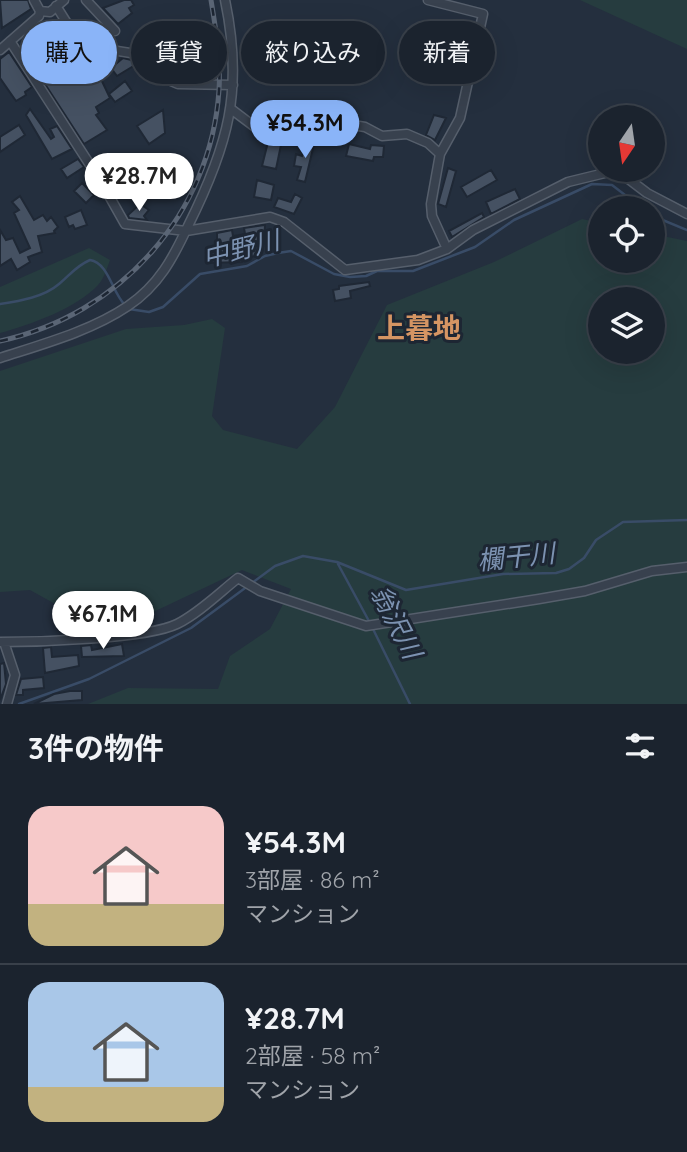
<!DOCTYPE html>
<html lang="ja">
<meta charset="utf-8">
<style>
:root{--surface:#1b232e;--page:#242b36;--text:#f1f3f6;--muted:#a0a4aa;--line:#39404a;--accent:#8ab4f8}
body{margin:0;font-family:Quicksand,"Noto Sans JP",sans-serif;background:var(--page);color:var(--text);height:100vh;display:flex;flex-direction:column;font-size:26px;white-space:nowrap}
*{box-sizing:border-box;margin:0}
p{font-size:23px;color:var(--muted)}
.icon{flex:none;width:38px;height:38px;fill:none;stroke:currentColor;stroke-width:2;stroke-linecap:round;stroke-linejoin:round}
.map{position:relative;height:704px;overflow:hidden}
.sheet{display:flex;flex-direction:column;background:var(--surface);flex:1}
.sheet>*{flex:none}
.guide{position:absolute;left:21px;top:21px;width:646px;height:63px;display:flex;gap:14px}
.needle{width:46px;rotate:193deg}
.fabs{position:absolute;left:588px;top:105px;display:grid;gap:14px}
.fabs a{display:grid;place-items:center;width:77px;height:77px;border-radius:50%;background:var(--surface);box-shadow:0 7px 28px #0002,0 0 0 2px var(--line);font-size:35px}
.price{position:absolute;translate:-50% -60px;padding:0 16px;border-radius:24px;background:#fff;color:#222;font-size:23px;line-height:46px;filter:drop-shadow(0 2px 4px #0008)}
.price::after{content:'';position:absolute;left:50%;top:42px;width:21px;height:16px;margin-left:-10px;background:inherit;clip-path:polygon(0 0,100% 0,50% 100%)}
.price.active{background:var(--accent);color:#111}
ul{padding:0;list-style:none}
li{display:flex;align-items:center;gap:21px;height:175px;padding:0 28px}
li+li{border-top:2px solid var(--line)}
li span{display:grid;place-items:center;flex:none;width:196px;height:140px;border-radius:21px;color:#555}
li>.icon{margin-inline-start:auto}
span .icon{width:84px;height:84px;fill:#fffc;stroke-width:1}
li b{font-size:30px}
h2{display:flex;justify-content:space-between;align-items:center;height:84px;padding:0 28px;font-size:30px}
.chip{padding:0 24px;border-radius:32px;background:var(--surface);box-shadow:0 7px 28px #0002,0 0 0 2px var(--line);font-size:24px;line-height:63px}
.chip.active{background:var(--accent);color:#111}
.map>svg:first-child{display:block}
.green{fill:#263c3f;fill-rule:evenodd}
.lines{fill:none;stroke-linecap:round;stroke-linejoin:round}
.stream{stroke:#394c67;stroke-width:2.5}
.building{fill:#455162;stroke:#1f2835;stroke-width:2;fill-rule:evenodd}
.minor-casing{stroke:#565f6c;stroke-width:11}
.minor{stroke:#38414e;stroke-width:8}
.rail-casing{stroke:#5a6575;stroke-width:5}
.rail{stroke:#1d2633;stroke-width:2.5;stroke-dasharray:8;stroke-linecap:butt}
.labels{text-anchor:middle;stroke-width:6;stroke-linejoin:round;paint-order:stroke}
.water-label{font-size:26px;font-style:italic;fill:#7c92b1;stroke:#1d2633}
.quarter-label{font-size:28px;font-weight:bold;fill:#d59563;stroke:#1d2633}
</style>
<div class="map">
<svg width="687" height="704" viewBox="0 0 687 704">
<rect width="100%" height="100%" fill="#242f3e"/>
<path class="green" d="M 580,0 L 687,0 L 687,49 Z
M 582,219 L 600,223 L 600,261 L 653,261 L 653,234 L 687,241 L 687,704 L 88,704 L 128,688 L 218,689 L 230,656 L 270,629 L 291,589 L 242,570 L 149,614 L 84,620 L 30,590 L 0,592 L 0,371 L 126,329 L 184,325 L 212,319 L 225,328 L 212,416 L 223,430 L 297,449 L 335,407 L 387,305 L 494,262 ZM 600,299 L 653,299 L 653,352 L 600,352 Z
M 89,248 L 110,260 C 107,268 104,279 98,285 C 77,308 30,325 0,333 L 0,287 Z"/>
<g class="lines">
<path class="stream" d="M 653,216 L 687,230
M 0,304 C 20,301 44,297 59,284 C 71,274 76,266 90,260 C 109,263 112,293 125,305
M 129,309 L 149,312 L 163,307 L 200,274 L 247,266 L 265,256 L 278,253 L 291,251 L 334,274 L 350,277 L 366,276 L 377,271 L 413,271 L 475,247 L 514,220 L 592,184 L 612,185 L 642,208
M 337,562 L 406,590 L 503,574 L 556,573 L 569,569 L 584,558 L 596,540 L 623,522 L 687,520
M 338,564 L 370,623
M 373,629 L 410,704
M 19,704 L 89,679 L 191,628 L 275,566 L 303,556 L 337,562"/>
</g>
<path class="building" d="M 0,0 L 28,0 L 31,9 L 2,28 Z
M 124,0 L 131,0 L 134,5 L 129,8 L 132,13 L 118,24 L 103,8 Z
M 66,34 L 89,60 L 94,70 L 106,62 L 111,69 L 100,77 L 110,98 L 96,107 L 99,113 L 96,115 L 107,130 L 84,144 L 43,81 L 51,76 L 39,58 L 58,46 L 55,42 ZM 71,46 L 80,64 L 60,71 L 54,57 Z
M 201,50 L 205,66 L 191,72 L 187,62 L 196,59 L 193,52 Z
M 9,52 L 32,87 L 25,92 L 26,95 L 16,101 L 0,78 L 0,59 Z
M 123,58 L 140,62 L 117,76 L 111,68 Z
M 125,81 L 132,91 L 115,102 L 109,94 Z
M 30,109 L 51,139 L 54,137 L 50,129 L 57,126 L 72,149 L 52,159 L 26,115 Z
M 163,110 L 165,133 L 149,144 L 137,126 Z
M 271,114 L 287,116 L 286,128 L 271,125 Z
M 434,115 L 446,118 L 435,140 L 426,135 Z
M 19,125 L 25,135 L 0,152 L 0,137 Z
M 315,140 L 305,182 L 297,180 L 301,167 L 294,166 L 296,154 L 302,156 L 306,141 Z
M 268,142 L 281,145 L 276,169 L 262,166 Z
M 349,144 L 370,149 L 371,145 L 384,146 L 383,157 L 374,157 L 373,161 L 346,156 Z
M 78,159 L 84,167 L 67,178 L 61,169 Z
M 448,168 L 456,171 L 446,207 L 438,204 Z
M 491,170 L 497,180 L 467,197 L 461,187 Z
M 166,176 L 177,176 L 176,191 L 151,189 L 152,177 Z
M 257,180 L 274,185 L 271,200 L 254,197 Z
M 82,183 L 94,195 L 86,203 L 74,191 Z
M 515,189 L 520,199 L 491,214 L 486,202 Z
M 295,194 L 302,198 L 294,214 L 274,207 L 278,198 L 291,202 Z
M 20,196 L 34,220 L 43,215 L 47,221 L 51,217 L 58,227 L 54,231 L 55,233 L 38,236 L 42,252 L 28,257 L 30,262 L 17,270 L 11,259 L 0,266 L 0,230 L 6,240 L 13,238 L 20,253 L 30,248 L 14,213 L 19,210 L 12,202 Z
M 140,204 L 149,210 L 144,216 L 147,220 L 129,218 L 128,215 Z
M 81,210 L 87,225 L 75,229 L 73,225 L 69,227 L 65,217 Z
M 482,213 L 484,217 L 452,237 L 449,231 Z
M 265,225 L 264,244 L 259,244 L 260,252 L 257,256 L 242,258 L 242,262 L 207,263 L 206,253 L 217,252 L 217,233 L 232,230 L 233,236 L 245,234 L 244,228 Z
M 369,282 L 370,286 L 350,291 L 351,298 L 335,301 L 333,290 L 339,289 L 339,286 Z
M 122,644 L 124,656 L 82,657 L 81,646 L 91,645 L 92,650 Z
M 51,647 L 52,657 L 78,655 L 79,666 L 45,673 L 43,648 Z
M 4,663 L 6,684 L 0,700 L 0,664 Z
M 43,677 L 44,688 L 23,690 L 23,695 L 16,695 L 21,679 Z
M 70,691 L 82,691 L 82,700 L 34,704 L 54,694 Z"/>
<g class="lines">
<g class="minor-casing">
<path id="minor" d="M 34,0 L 40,11
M 86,0 L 115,31
M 428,0 L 483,14 L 460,118 L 440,154 L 431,204 L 432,216 L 447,249
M 56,6 C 64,17 72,35 83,41 C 114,59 153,42 171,81 L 178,84 L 233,85
M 40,11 L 50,12 L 64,0
M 10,41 L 103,185 L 125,224 L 186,231 L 270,217 L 284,222 L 345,270 L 418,260 L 447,249 L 473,230 L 568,182 L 609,172 L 622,174 L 647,193 L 687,214
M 0,50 L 39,16 L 40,11
M 231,109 L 259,130 L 282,135 L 314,134 L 347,124 L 365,127 L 382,136 L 407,134 L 428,143 L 440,154
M 0,358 C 43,344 91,331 128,306 C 159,285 173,258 188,226 C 228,146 244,90 225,0
M 0,642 C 38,642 146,639 177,624 C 199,613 219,593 238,578 L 260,591 L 366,626 L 539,599 L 585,591 L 652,571 L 687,567
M 4,642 L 15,675 L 7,704"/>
</g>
<use href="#minor" class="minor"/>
<g class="rail-casing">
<path id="rail" d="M 0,341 C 120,315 211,214 219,90 C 221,60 216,30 211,0"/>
</g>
<use href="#rail" class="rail"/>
</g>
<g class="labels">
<g class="water-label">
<text transform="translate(241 249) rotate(-14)" y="9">中野川</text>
<text transform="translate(516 557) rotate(-6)" y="9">欄干川</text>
<text transform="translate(396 622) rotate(63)" y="9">翁沢川</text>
</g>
<g class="quarter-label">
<text x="419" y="338">上暮地</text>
</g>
</g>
</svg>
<div class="fabs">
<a><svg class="needle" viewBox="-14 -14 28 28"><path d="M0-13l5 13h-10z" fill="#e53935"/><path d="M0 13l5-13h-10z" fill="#a0a4aa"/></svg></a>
<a><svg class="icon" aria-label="locate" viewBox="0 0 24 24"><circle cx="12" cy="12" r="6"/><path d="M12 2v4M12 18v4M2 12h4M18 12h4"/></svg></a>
<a><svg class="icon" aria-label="layers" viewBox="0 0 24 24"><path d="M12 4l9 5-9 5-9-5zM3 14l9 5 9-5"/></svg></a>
</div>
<b class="price active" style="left:305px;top:160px">¥54.3M</b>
<b class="price" style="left:139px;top:213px">¥28.7M</b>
<b class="price" style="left:103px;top:651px">¥67.1M</b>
<div class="guide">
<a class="chip active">購入</a>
<a class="chip">賃貸</a>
<a class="chip">絞り込み</a>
<a class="chip">新着</a>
</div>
</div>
<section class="sheet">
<h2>3件の物件<svg class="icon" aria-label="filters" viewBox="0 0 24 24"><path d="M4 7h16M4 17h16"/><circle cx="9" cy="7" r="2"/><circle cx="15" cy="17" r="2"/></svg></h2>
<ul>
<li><span style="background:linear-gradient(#f6c9c9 70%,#c2b280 0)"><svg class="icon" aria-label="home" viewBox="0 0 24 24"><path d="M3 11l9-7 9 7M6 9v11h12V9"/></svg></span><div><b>¥54.3M</b><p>3部屋 · 86 m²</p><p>マンション</p></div></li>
<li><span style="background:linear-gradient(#a9c7e8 75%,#c2b280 0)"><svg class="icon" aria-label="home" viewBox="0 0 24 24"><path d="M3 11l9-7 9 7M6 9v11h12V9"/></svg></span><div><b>¥28.7M</b><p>2部屋 · 58 m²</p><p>マンション</p></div></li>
</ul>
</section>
